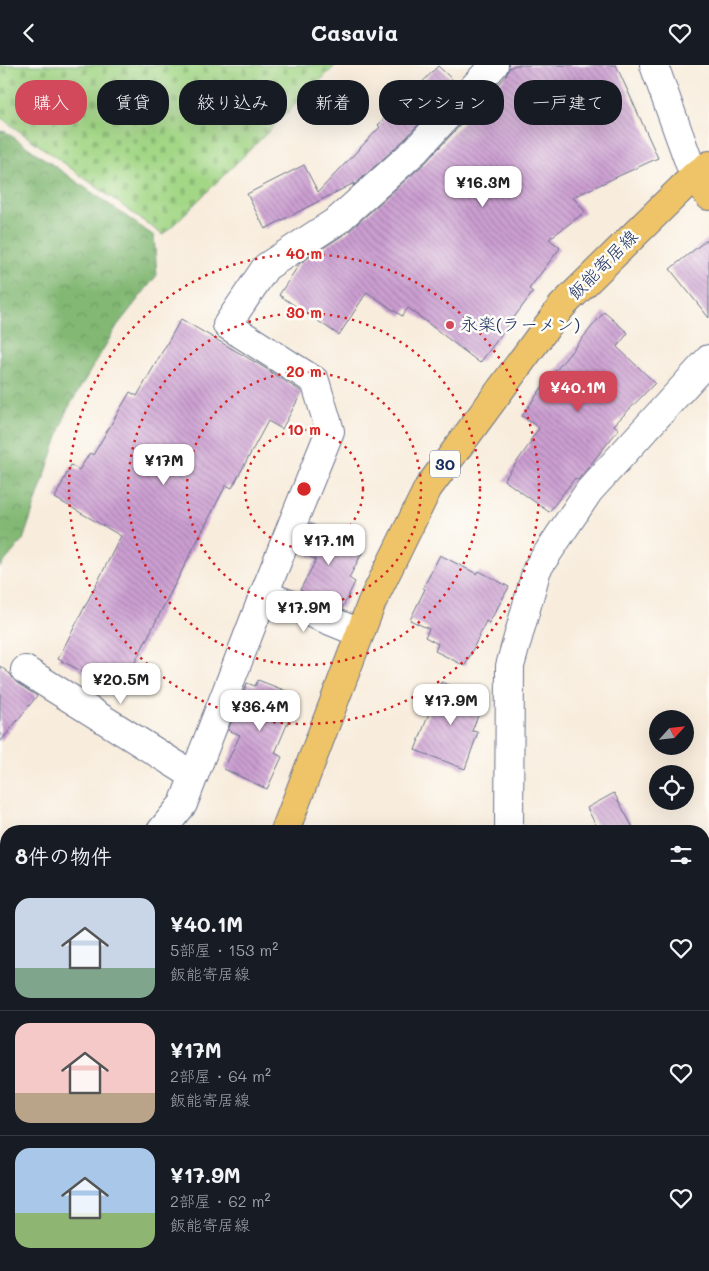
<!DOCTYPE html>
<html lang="ja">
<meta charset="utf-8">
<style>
:root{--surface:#171b24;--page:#20242c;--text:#f1f3f6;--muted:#9ea1a6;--line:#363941;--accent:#d1495b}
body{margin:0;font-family:Mali,"Klee One",sans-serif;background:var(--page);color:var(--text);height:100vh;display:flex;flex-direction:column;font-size:19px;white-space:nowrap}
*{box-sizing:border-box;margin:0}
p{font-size:16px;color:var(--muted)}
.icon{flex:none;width:28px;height:28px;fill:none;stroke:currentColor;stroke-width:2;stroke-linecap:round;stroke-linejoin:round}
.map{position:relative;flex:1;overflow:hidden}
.drawer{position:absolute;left:0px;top:760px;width:710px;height:446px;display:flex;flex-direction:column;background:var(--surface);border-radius:20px 20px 0 0;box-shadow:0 5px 20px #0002}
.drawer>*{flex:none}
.top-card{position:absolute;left:15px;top:15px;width:680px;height:45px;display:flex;gap:10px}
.needle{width:32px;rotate:63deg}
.tools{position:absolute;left:649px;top:645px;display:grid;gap:10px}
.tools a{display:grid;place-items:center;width:45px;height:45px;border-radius:50%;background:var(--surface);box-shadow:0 5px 20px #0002;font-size:25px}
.price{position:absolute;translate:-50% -42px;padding:0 11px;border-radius:10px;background:#fff;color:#222;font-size:16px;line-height:32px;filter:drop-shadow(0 1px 2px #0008)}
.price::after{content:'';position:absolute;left:50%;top:30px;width:15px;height:11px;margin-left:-8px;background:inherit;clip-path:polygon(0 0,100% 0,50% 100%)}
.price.on{background:var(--accent);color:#fff}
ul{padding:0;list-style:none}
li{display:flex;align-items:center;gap:15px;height:125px;padding:0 15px}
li+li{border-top:1px solid var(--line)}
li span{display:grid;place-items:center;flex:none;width:140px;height:100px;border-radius:15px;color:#555}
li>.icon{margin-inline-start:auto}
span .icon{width:60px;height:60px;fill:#fffc;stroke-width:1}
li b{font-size:21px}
h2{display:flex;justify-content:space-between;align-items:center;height:60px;padding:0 15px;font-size:21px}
.pill{padding:0 18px;border-radius:20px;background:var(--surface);box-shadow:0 5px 20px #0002;font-size:18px;line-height:45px}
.pill.on{background:var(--accent);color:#fff}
header{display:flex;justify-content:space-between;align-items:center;height:65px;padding:0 15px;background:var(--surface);font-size:22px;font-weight:700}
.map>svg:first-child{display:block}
.forest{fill:url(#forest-crowns);stroke:#4e7468}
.cemetery{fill:url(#cemetery-stones);stroke:#5f8372}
.building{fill:url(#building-back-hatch)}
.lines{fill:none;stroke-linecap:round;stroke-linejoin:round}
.minor-casing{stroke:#68718a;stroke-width:30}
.major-casing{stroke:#68718a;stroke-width:30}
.minor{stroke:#fff;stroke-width:28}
.major{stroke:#efc469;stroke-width:28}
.rail-casing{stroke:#1b2f5e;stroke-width:5.5}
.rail{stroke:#fdfcf7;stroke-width:4;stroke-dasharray:11;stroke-linecap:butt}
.ring{fill:none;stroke:#d62828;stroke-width:2.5;stroke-dasharray:2.5 5}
.poi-dot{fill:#d1495b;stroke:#fdfcf7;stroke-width:2}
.labels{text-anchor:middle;stroke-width:5;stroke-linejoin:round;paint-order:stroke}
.shield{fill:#fdfcf7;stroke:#5f6c8c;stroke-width:1}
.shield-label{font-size:16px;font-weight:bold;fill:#1b2f5e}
.street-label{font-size:18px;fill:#1b2f5e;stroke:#fdfcf7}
.poi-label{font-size:18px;fill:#1b2f5e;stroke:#fdfcf7;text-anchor:start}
.centre{fill:#d62828;stroke:#fdfcf7;stroke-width:2.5}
.ring-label{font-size:15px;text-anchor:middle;font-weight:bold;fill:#d62828;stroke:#fdfcf7;stroke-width:5;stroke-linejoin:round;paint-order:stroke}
</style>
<header><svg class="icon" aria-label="back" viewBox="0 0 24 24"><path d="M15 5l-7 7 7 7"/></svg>Casavia<svg class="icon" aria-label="heart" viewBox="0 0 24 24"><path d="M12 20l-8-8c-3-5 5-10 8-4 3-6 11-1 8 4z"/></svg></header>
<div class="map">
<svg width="709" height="1206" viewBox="0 0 709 1206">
<defs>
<pattern id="forest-crowns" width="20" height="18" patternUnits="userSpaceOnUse" patternTransform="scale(1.25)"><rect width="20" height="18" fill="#82b873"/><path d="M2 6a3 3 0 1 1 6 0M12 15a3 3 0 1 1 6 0" fill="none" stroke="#6a9662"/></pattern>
<pattern id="cemetery-stones" width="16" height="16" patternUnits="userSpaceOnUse" patternTransform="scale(1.25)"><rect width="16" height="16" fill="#a3d786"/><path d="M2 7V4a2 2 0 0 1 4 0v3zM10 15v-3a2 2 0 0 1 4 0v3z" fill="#8cb976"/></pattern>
<pattern id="building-back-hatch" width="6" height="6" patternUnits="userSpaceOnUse" patternTransform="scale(1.25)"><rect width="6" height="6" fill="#cc9fd1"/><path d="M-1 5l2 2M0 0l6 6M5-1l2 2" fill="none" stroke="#a582ad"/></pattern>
</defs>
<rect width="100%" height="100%" fill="#fdfcf7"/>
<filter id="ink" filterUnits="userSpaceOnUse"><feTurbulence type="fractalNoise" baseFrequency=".02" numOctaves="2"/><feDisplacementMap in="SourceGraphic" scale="10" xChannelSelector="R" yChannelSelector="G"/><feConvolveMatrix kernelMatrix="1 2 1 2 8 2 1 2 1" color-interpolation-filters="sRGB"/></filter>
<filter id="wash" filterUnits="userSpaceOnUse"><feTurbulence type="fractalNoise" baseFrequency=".0096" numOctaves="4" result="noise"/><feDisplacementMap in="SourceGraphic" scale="20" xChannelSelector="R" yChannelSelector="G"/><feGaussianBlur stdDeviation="1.12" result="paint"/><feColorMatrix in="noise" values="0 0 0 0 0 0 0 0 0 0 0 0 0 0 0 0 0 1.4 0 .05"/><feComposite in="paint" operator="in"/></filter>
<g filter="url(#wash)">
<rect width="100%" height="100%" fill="#f8ecdc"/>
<path class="forest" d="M 0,66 L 6,67 L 154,171 L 157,210 L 117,261 L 67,345 L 23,475 L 0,502 Z"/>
<path class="cemetery" d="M 0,0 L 336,0 L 163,170 L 0,52 Z"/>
<g id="blocks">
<path class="building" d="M 516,0 L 616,0 L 658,93 L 573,132 L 585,147 L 549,174 L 560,183 L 529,224 L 533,227 L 480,298 L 408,243 L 402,251 L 367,227 L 339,270 L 279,230 L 300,198 L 348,167 L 426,97 L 506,11 L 509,3 Z
M 438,1 L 456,18 L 405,74 L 353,121 L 354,118 L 265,164 L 247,129 L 304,100 L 318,127 L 380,62 L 378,60 L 406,30 L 408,32 Z
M 709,173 L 709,253 L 670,204 Z
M 604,247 L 628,268 L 617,282 L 655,318 L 614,360 L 619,364 L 578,415 L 575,413 L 549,447 L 504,415 L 531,377 L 530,376 L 539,363 L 522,351 L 543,321 Z
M 181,254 L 260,300 L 302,327 L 282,364 L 268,356 L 232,423 L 226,420 L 120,626 L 58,594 L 121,471 L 55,433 L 71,400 L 79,405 L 90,388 L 93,390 L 130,327 L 137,331 Z
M 310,458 L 363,486 L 349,513 L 355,517 L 342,544 L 300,525 L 316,495 L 298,485 Z
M 440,490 L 477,509 L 479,506 L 509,522 L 489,558 L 486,556 L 465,601 L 435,586 L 438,579 L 425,572 L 429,564 L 410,555 L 425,524 L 423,523 Z
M 0,601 L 10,609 L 17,618 L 37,631 L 0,677 Z
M 258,615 L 299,631 L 275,688 L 282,692 L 267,724 L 224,704 L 240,670 L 228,665 L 247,618 L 255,621 Z
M 441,617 L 485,633 L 472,666 L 478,667 L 465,704 L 415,685 Z
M 614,728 L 635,766 L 599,766 L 587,743 Z"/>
</g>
</g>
<g filter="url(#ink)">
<use href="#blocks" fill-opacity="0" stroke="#68718a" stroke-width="1"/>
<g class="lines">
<g class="minor-casing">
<path id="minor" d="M 654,0 L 694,111
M 264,529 L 360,568
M 25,605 L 194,711
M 161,766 L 183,739 L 264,529 L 330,366 L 315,316 L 227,260 L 266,202 L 338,155 L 416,85 L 494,0
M 509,766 L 510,601 L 537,504 L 589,426 L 709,294
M 0,909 L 6,904
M 704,1000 L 709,1003
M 536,1200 L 536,1203"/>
</g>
<g class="major-casing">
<path id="major" d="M 694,111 L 709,131
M 285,766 L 372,537 L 428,423 L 562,241 L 694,111 L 709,100
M 109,1206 L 112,1200"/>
</g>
<use href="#minor" class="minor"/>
<use href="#major" class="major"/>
<g class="rail-casing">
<path id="rail" d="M 704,1105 L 709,1101
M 704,1185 L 709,1181
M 587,1206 L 594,1200
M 679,1206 L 687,1200"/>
</g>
<use href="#rail" class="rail"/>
</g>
</g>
<g class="ring">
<circle cx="304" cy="424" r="59"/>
<circle cx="304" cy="424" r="117"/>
<circle cx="304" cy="424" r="176"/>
<circle cx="304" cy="424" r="235"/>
</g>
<circle class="poi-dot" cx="450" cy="260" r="5"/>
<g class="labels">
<rect class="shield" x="430" y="385.5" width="30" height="27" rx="4"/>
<g class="shield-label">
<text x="445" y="405">30</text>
</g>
<g class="street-label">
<text transform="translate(603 200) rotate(-45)" y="6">飯能寄居線</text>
</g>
<g class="poi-label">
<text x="460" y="266">永楽(ラーメン)</text>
</g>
</g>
<circle cx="304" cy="424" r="8" class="centre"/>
<g class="ring-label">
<text x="304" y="194">40 m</text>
<text x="304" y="253">30 m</text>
<text x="304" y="312">20 m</text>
<text x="304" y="370">10 m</text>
</g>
</svg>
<div class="tools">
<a><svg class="needle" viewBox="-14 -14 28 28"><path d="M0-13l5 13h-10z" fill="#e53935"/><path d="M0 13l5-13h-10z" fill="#9ea1a6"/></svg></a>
<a><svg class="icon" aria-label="locate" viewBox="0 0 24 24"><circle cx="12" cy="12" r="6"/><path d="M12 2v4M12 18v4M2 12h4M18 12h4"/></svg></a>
</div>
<b class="price" style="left:483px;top:143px">¥16.3M</b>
<b class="price on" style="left:578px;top:348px">¥40.1M</b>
<b class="price" style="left:164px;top:421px">¥17M</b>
<b class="price" style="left:329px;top:501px">¥17.1M</b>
<b class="price" style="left:304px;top:568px">¥17.9M</b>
<b class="price" style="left:121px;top:640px">¥20.5M</b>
<b class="price" style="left:451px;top:661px">¥17.9M</b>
<b class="price" style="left:260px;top:667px">¥36.4M</b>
<div class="top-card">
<a class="pill on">購入</a>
<a class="pill">賃貸</a>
<a class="pill">絞り込み</a>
<a class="pill">新着</a>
<a class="pill">マンション</a>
<a class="pill">一戸建て</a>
</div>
<section class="drawer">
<h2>8件の物件<svg class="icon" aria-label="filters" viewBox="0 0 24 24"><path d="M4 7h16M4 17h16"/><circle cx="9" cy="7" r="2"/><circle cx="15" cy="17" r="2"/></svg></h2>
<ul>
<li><span style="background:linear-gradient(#c9d6e8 70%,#7fa58c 0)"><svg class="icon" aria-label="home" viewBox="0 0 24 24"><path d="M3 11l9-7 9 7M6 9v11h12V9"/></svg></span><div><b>¥40.1M</b><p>5部屋 · 153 m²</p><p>飯能寄居線</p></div><svg class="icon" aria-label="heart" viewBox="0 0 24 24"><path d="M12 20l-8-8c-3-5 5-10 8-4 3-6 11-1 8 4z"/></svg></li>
<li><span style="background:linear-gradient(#f6c9c9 70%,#b9a48a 0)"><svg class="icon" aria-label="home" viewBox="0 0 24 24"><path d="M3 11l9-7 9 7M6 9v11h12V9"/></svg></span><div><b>¥17M</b><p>2部屋 · 64 m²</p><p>飯能寄居線</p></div><svg class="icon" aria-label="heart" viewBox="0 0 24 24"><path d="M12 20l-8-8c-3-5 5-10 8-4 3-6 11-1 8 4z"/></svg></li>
<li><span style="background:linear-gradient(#a9c7e8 65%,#8fb573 0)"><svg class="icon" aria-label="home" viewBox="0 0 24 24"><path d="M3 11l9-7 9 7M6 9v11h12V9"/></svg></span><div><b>¥17.9M</b><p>2部屋 · 62 m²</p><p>飯能寄居線</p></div><svg class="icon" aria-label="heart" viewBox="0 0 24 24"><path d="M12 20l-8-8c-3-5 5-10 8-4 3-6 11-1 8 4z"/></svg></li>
</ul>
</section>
</div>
